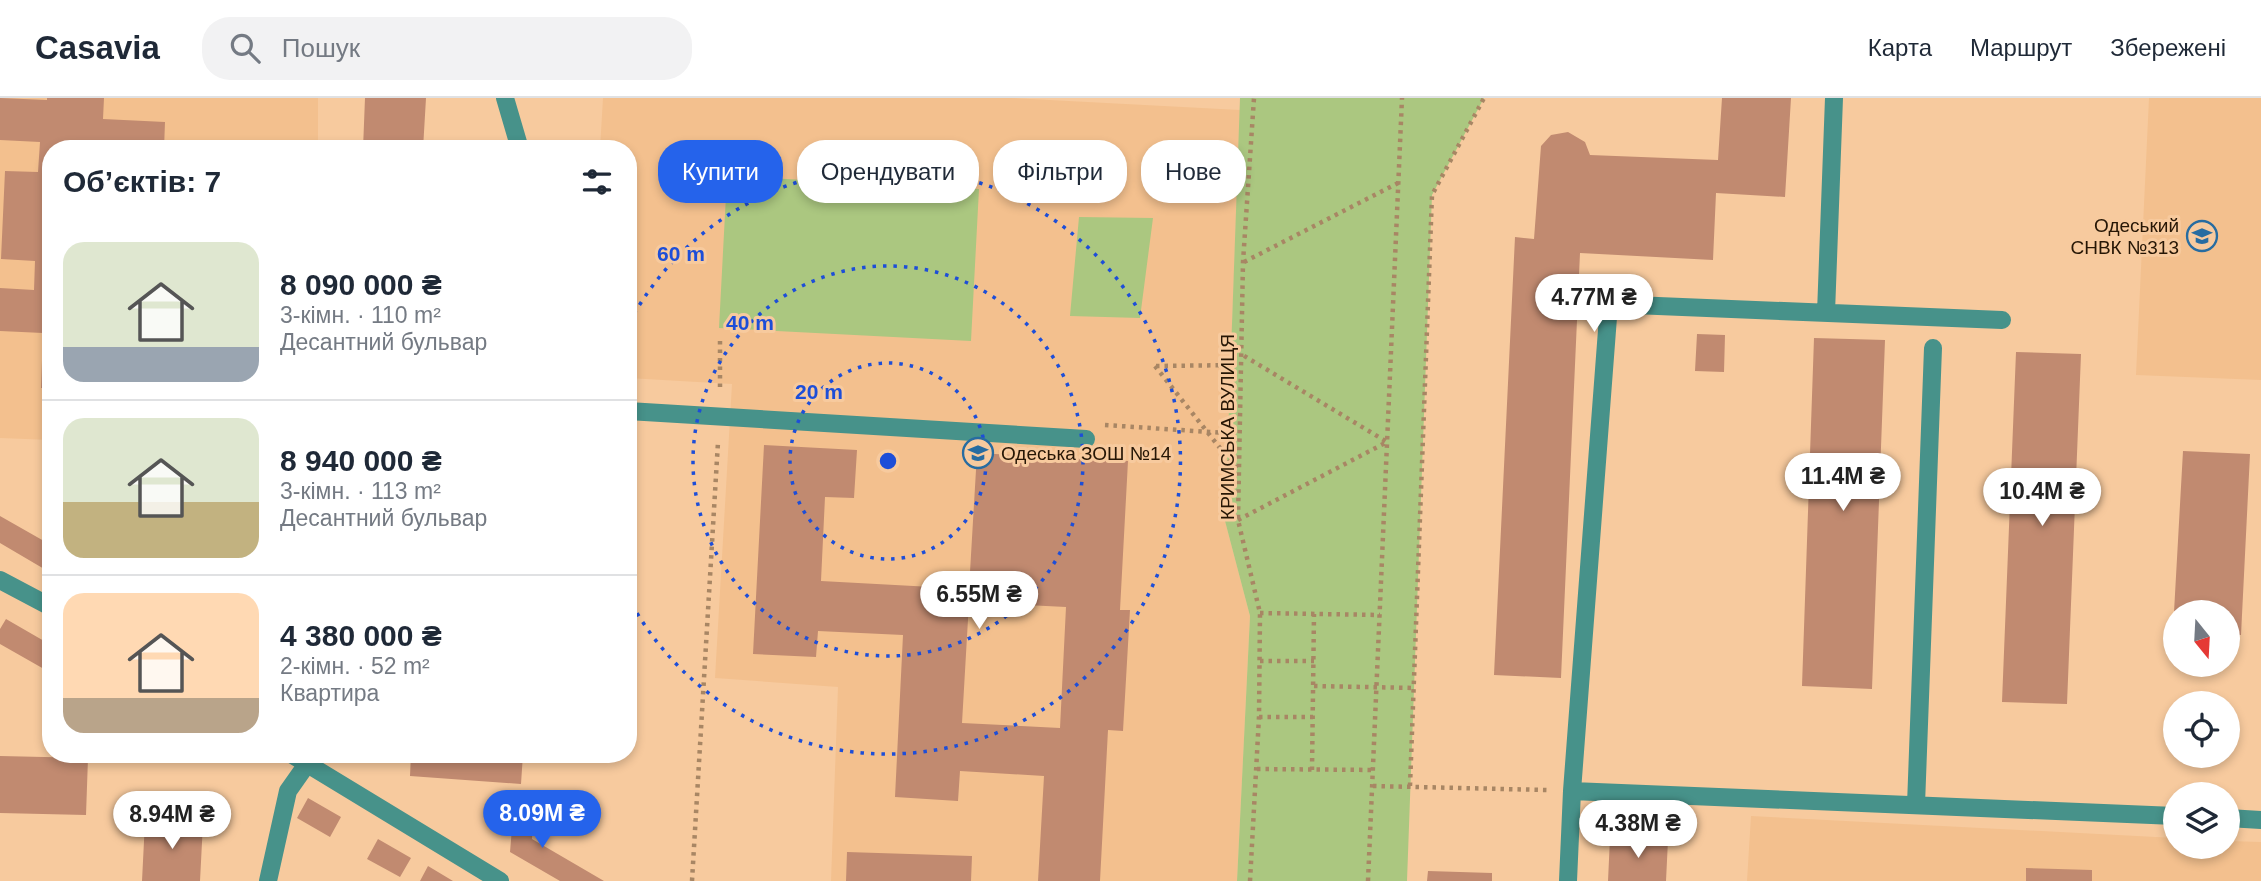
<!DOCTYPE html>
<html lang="uk">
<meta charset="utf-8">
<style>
:root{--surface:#fff;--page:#f2f2f3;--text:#1f2937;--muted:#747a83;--line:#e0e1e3;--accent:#2563eb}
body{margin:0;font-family:Arial,sans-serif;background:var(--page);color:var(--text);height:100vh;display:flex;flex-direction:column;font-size:26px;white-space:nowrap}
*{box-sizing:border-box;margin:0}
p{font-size:23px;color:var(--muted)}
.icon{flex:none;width:38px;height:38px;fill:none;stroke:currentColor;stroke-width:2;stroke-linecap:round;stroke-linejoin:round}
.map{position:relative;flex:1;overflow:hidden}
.drawer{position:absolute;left:42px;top:42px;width:595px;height:623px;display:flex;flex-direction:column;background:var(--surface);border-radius:28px;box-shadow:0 4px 10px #0003}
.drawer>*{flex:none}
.hud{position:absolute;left:658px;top:42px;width:665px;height:63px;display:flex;gap:14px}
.needle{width:46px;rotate:162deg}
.buttons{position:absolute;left:2163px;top:502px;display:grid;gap:14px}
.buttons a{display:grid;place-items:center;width:77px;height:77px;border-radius:50%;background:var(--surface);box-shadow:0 4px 10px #0003;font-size:35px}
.price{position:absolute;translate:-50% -60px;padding:0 16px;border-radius:24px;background:#fff;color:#222;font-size:23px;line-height:46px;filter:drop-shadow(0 2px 4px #0008)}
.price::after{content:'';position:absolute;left:50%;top:42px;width:21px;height:16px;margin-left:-10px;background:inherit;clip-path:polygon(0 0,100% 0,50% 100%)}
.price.active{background:var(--accent);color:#fff}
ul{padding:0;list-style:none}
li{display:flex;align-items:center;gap:21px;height:175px;padding:0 21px}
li+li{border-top:2px solid var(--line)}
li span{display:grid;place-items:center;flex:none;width:196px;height:140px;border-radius:21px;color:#555}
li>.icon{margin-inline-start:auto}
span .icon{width:84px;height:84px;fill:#fffc;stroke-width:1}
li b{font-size:30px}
h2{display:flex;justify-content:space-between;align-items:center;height:84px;padding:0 21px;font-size:30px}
.tag{padding:0 24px;border-radius:28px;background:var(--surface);box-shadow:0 4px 10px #0003;font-size:24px;line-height:63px}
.tag.active{background:var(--accent);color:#fff}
header{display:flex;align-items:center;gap:42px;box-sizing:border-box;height:98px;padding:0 35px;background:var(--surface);border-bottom:2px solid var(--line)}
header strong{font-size:33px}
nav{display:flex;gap:38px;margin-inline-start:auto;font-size:24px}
.search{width:490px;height:63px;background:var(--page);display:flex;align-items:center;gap:18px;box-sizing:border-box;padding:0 24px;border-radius:28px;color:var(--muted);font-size:26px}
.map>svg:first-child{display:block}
.built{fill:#f3c08e}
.green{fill:#abc780}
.building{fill:#c18a70;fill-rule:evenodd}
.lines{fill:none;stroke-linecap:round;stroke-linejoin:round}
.path{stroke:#a88664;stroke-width:4.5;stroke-dasharray:3.5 5;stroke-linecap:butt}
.lane{stroke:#47928a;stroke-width:18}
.street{stroke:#47928a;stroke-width:18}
.ring{fill:none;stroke:#1d4ed8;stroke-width:3.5;stroke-dasharray:3.5 7}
.labels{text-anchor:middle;stroke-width:6;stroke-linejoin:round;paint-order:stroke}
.poi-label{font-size:19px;fill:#261605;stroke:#f7ca9e;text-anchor:end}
.street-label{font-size:19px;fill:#261605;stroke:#f7ca9e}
.centre{fill:#1d4ed8;stroke:#f7ca9e;stroke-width:3.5}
.ring-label{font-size:21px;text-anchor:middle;font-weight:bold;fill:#1d4ed8;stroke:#f7ca9e;stroke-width:6;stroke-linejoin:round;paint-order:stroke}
</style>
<header>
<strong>Casavia</strong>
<div class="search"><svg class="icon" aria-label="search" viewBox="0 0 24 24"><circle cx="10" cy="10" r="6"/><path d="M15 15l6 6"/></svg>Пошук</div>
<nav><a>Карта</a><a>Маршрут</a><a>Збережені</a></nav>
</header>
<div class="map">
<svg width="2261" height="783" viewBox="0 0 2261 783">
<rect width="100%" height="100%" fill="#f7ca9e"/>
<path class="built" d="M 0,0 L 318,0 L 318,51 L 51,51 L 51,342 L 0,340 Z
M 603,0 L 1011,0 L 1240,12 L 1225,423 L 1250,518 L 1237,783 L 831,783 L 838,589 L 715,580 L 732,286 L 628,280 L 628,51 L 600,51 Z
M 2149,0 L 2261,0 L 2261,282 L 2136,277 Z
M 1751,718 L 2175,740 L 2175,749 L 2228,749 L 2228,743 L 2261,744 L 2261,783 L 1747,783 Z"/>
<path class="green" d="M 1240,0 L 1484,0 L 1432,97 L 1407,783 L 1237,783 L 1250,518 L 1225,423 Z
M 727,78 L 979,91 L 971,243 L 719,230 Z
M 1079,119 L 1153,120 L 1140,220 L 1070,218 Z"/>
<path class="building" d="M 0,0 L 47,2 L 47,0 L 104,0 L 103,21 L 165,24 L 164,51 L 51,51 L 51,290 L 41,290 L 43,235 L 0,233 L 0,190 L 34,192 L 35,163 L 1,161 L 5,73 L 38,74 L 40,44 L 0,42 Z
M 365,0 L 426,0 L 423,51 L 363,51 Z
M 1722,0 L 1791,0 L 1785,99 L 1716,95 L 1713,162 L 1580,155 L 1561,580 L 1494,577 L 1515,139 L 1534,141 L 1541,48 L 1551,37 L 1568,34 L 1585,44 L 1590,57 L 1718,62 Z
M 1697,236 L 1725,237 L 1724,274 L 1695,273 Z
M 1814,240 L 1885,242 L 1872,591 L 1802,588 Z
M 2016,254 L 2081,256 L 2067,606 L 2002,604 Z
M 764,347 L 857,352 L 854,400 L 825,399 L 821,483 L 969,491 L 977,355 L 1128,363 L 1120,512 L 1130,512 L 1123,633 L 1108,632 L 1100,783 L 1038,783 L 1044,678 L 960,673 L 958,703 L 895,699 L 903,537 L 818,533 L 816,559 L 753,556 ZM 969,504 L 1066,509 L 1060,630 L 962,625 Z
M 2183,353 L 2250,356 L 2241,537 L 2228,537 L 2228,514 L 2174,514 Z
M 0,418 L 51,447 L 51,475 L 0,445 Z
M 6,521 L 51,547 L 51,575 L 0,546 L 0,531 Z
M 411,656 L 523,656 L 521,686 L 410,678 Z
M 0,658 L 88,660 L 86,717 L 0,715 Z
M 308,700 L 341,719 L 330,739 L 297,720 Z
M 514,706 L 534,707 L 532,741 L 604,783 L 560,783 L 510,754 Z
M 145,723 L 203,725 L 200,783 L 142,783 Z
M 1610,740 L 1668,742 L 1666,783 L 1608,783 Z
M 378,741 L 411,760 L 400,779 L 367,761 Z
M 847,754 L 972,758 L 971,783 L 846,783 Z
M 428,768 L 453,783 L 420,783 Z
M 2026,770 L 2092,772 L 2092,783 L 2026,783 Z
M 1428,773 L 1492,775 L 1492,783 L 1427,783 Z"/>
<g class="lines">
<path class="path" d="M 1244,164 L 1398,85
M 720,243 L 720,293
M 1155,268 L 1239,374
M 1156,268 L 1241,267
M 1105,327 L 1240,336
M 1238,422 L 1387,344 L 1241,256
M 1260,515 L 1380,517
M 1260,563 L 1314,563
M 1314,588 L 1414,590
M 1259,619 L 1313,619
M 1257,671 L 1374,672
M 1312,672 L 1314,516
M 1373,688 L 1547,692
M 1410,688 L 1432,97 L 1484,0
M 692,783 L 718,344
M 1250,783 L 1259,619 L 1260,515 L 1238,422 L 1243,164 L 1254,0
M 1368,783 L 1402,0"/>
<path class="lane" d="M 1826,215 L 1834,0
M 628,313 L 1086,341
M 1572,693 L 2175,718
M 1916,707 L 1933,250
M 2228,720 L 2261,722
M 268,783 L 288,693 L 307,666
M 1568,783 L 1572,693 L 1609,206 L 2002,222"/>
<path class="street" d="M 505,0 L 520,51
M 0,482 L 51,509
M 291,656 L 500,783"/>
</g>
<g class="ring">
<circle cx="888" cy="363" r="98"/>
<circle cx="888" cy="363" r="195"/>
<path d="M629 225A293 293 0 1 1 629 501"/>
</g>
<defs>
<g id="school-ring" transform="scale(1.575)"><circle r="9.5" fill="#f7ca9e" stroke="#276ca1" stroke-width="1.5"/><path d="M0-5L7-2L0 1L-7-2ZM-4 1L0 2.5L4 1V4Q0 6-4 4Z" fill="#276ca1"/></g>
</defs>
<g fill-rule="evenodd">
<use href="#school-ring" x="2202" y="138"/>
<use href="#school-ring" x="978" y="355"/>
</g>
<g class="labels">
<g class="poi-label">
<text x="2179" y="134">Одеський<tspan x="2179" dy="22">СНВК №313</tspan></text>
<text x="1001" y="362" text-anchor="start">Одеська ЗОШ №14</text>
</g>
<g class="street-label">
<text transform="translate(1227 329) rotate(-90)" y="7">КРИМСЬКА ВУЛИЦЯ</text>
</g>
</g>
<circle cx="888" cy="363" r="10" class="centre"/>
<g class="ring-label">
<text x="681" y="163">60 m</text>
<text x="750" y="232">40 m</text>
<text x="819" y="301">20 m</text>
</g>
</svg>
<div class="buttons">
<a><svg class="needle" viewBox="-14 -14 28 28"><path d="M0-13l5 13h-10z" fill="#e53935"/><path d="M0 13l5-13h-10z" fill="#747a83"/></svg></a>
<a><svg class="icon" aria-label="locate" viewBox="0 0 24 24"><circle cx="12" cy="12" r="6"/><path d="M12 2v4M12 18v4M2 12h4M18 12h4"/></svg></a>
<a><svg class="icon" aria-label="layers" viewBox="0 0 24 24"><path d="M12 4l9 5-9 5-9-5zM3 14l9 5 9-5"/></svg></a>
</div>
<b class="price" style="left:1594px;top:236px">4.77M ₴</b>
<b class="price" style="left:1843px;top:415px">11.4M ₴</b>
<b class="price" style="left:2042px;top:430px">10.4M ₴</b>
<b class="price" style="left:979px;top:533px">6.55M ₴</b>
<b class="price active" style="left:542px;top:752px">8.09M ₴</b>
<b class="price" style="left:172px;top:753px">8.94M ₴</b>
<b class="price" style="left:1638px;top:762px">4.38M ₴</b>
<div class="hud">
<a class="tag active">Купити</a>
<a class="tag">Орендувати</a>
<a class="tag">Фільтри</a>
<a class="tag">Нове</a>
</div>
<section class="drawer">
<h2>Об’єктів: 7<svg class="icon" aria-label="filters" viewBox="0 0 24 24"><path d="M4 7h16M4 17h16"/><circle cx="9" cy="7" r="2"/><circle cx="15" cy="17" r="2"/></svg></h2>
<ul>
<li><span style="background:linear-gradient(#dfe7d0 75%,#9aa5b1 0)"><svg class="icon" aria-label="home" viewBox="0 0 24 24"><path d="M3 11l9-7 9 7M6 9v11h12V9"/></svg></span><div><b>8 090 000 ₴</b><p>3-кімн. · 110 m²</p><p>Десантний бульвар</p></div></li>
<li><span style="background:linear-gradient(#dfe7d0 60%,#c2b280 0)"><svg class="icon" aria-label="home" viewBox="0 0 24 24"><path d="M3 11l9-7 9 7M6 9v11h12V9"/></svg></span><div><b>8 940 000 ₴</b><p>3-кімн. · 113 m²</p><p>Десантний бульвар</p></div></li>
<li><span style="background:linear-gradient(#ffd9b3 75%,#b9a48a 0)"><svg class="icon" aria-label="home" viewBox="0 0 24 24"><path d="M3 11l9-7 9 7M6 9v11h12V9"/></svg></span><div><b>4 380 000 ₴</b><p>2-кімн. · 52 m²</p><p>Квартира</p></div></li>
</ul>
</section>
</div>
